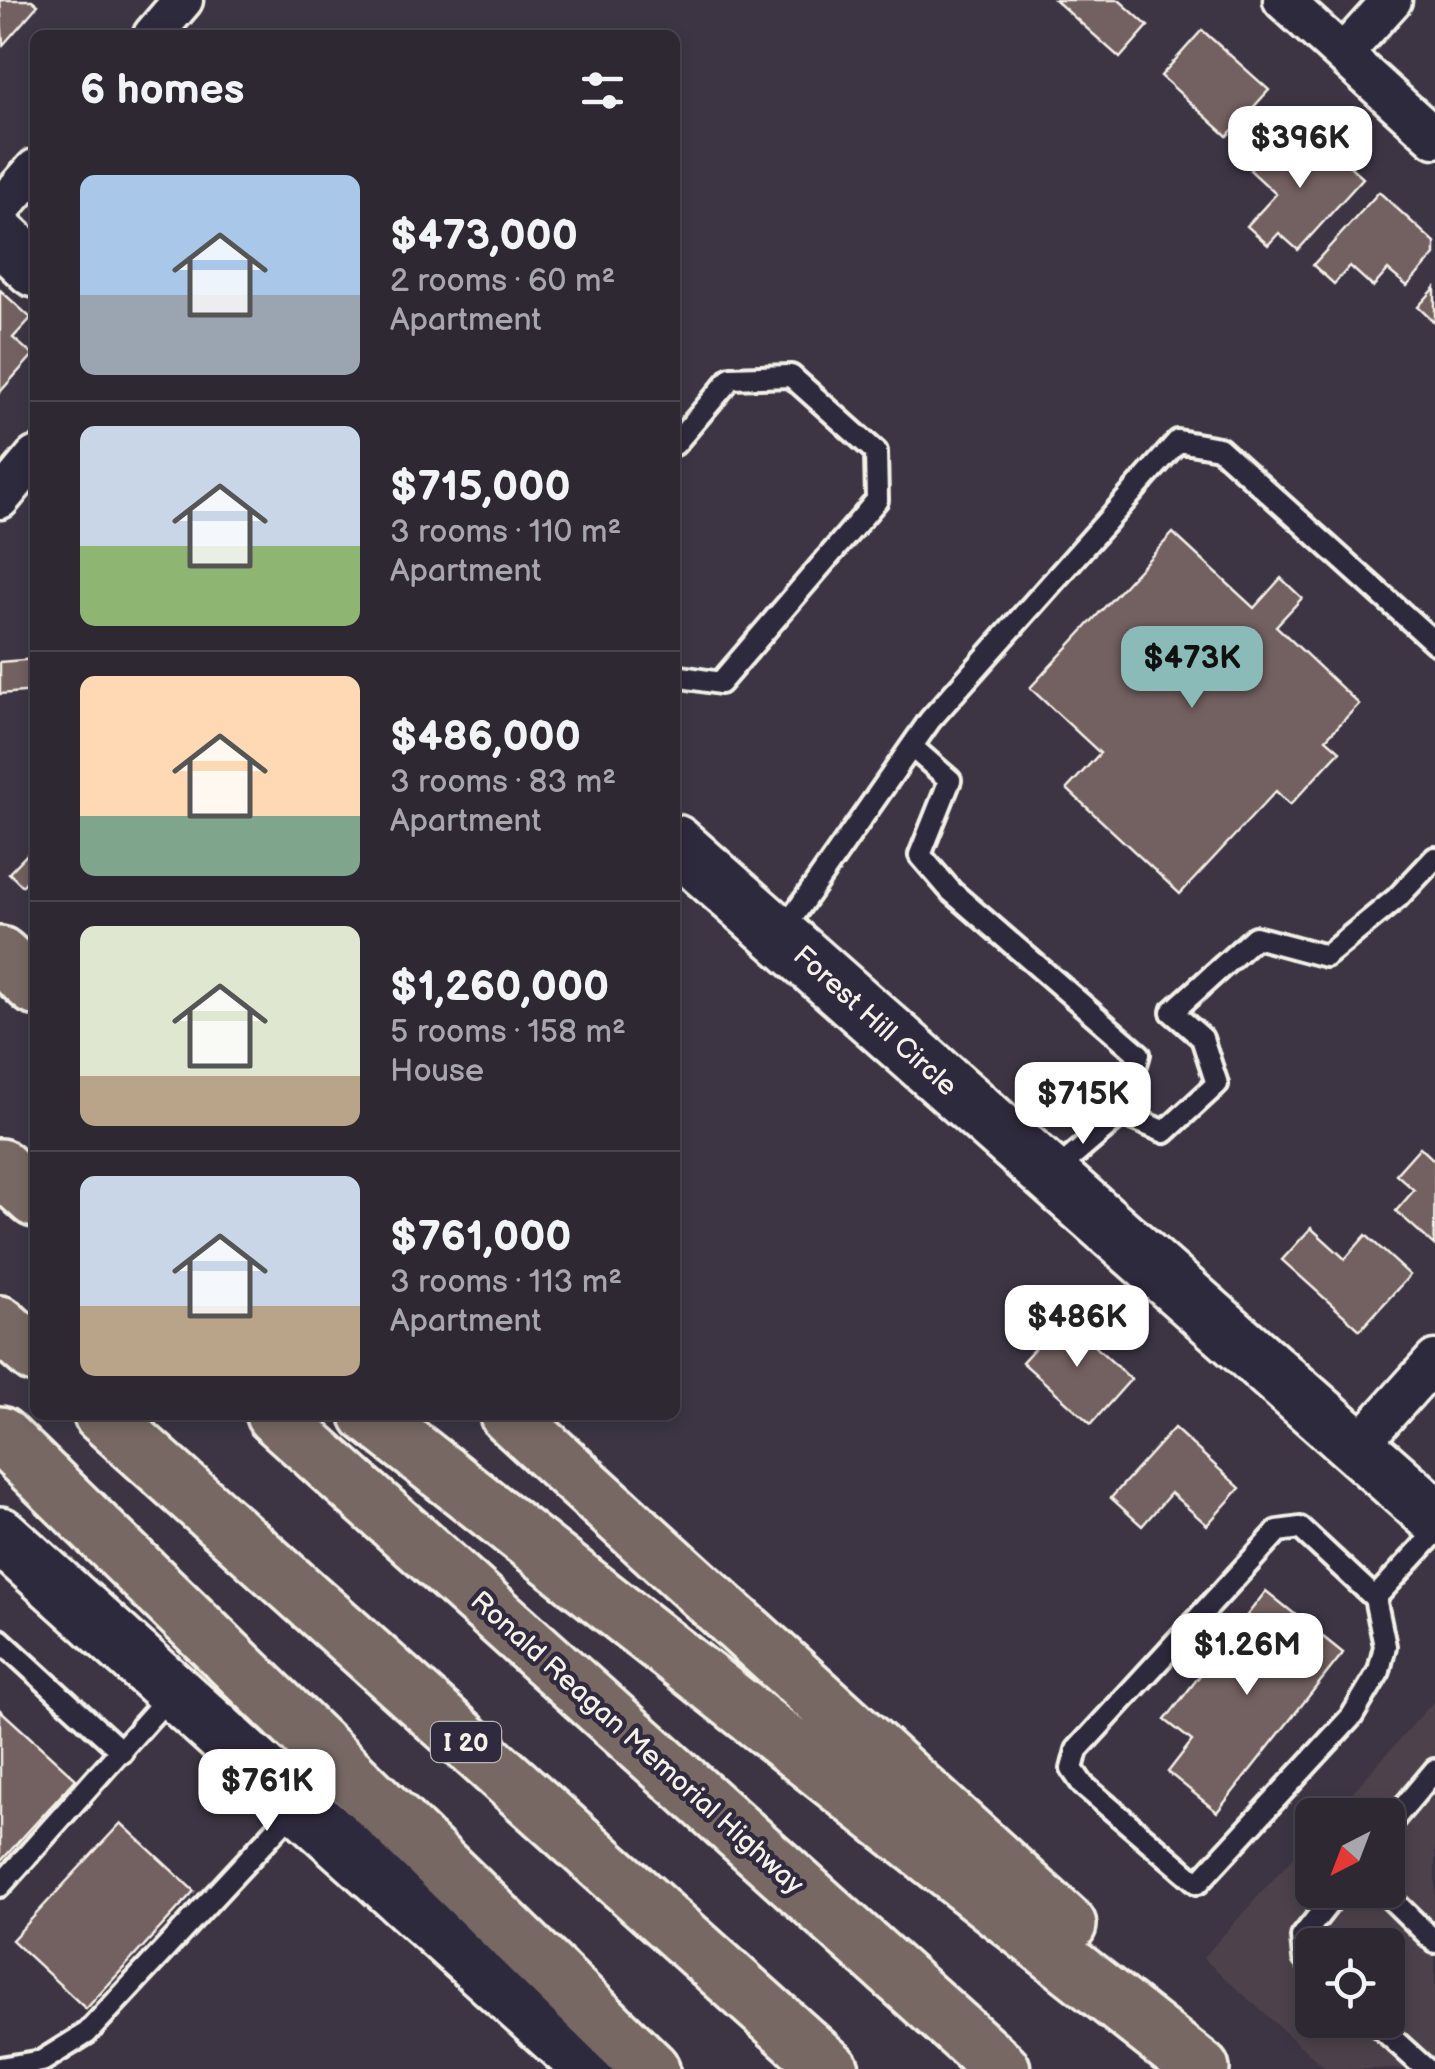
<!DOCTYPE html>
<meta charset="utf-8">
<style>
:root{--surface:#2e2833;--page:#3a343f;--text:#f1f3f6;--muted:#a7a6ac;--line:#49444e;--accent:#8bbbb9}
body{margin:0;font-family:"Balsamiq Sans",sans-serif;background:var(--page);color:var(--text);height:100vh;display:flex;flex-direction:column;font-size:38px;white-space:nowrap}
*{box-sizing:border-box;margin:0}
p{font-size:32px;color:var(--muted)}
.icon{flex:none;width:55px;height:55px;fill:none;stroke:currentColor;stroke-width:2;stroke-linecap:round;stroke-linejoin:round}
.map{position:relative;flex:1;overflow:hidden}
.sheet{position:absolute;left:30px;top:30px;width:650px;height:1390px;display:flex;flex-direction:column;background:var(--surface);border-radius:15px;box-shadow:0 5px 15px #0003,0 0 0 2px var(--line)}
.sheet>*{flex:none}
.needle{width:65px;rotate:222deg}
.fabs{position:absolute;left:1295px;top:1798px;display:grid;gap:20px}
.fabs a{display:grid;place-items:center;width:110px;height:110px;border-radius:15px;background:var(--surface);box-shadow:0 5px 15px #0003,0 0 0 2px var(--line);font-size:50px}
.price{position:absolute;translate:-50% -85px;padding:0 22px;border-radius:20px;background:#fff;color:#222;font-size:32px;line-height:65px;filter:drop-shadow(0 2px 5px #0008)}
.price::after{content:'';position:absolute;left:50%;top:60px;width:30px;height:22px;margin-left:-15px;background:inherit;clip-path:polygon(0 0,100% 0,50% 100%)}
.price.on{background:var(--accent);color:#111}
ul{padding:0;list-style:none}
li{display:flex;align-items:center;gap:30px;height:250px;padding:0 50px}
li+li{border-top:2px solid var(--line)}
li span{display:grid;place-items:center;flex:none;width:280px;height:200px;border-radius:15px;color:#555}
li>.icon{margin-inline-start:auto}
span .icon{width:120px;height:120px;fill:#fffc;stroke-width:1}
li b{font-size:42px}
h2{display:flex;justify-content:space-between;align-items:center;height:120px;padding:0 50px;font-size:42px}
.map>svg:first-child{display:block}
.built{fill:#4d424c;fill-rule:evenodd}
.building{fill:#736060;stroke:#f4f1e8;stroke-width:2.5}
.lines{fill:none;stroke-linecap:round;stroke-linejoin:round}
.lane-casing{stroke:#f4f1e8;stroke-width:28}
.street-casing{stroke:#f4f1e8;stroke-width:45}
.secondary-casing{stroke:#f4f1e8;stroke-width:62}
.highway-casing{stroke:#f4f1e8;stroke-width:62}
.lane{stroke:#2f2a3d;stroke-width:20}
.street{stroke:#2f2a3d;stroke-width:38}
.secondary{stroke:#2f2a3d;stroke-width:55}
.highway{stroke:#776864;stroke-width:55}
.labels{text-anchor:middle;stroke-width:9;stroke-linejoin:round;paint-order:stroke}
.shield{fill:#2f2a3d;stroke:#b9b5b5;stroke-width:2.5}
.shield-label{font-size:25px;font-weight:bold;fill:#f4f1e8}
.street-label{font-size:28px;fill:#f4f1e8;stroke:#2f2a3d}
</style>
<div class="map">
<svg width="1435" height="2069" viewBox="0 0 1435 2069">
<rect width="100%" height="100%" fill="#3d3544"/>
<filter id="ink" filterUnits="userSpaceOnUse"><feTurbulence type="fractalNoise" baseFrequency=".01" numOctaves="2"/><feDisplacementMap in="SourceGraphic" scale="20" xChannelSelector="R" yChannelSelector="G"/><feConvolveMatrix kernelMatrix="1 2 1 2 8 2 1 2 1" color-interpolation-filters="sRGB"/></filter>
<g filter="url(#ink)">
<path class="built" d="M 1435,1700 L 1435,2069 L 1326,2069 L 1203,1958 L 1312,1836 L 1312,1890 L 1388,1890 L 1388,1815 L 1332,1815 ZM 1312,1945 L 1388,1945 L 1388,2020 L 1312,2020 Z"/>
<path class="building" d="M 0,0 L 32,0 L 38,5 L 3,45 Z
M 1055,0 L 1119,0 L 1148,26 L 1120,58 Z
M 1202,30 L 1269,90 L 1227,136 L 1161,76 Z
M 1281,136 L 1305,158 L 1321,140 L 1363,178 L 1298,250 L 1279,233 L 1268,245 L 1247,226 L 1276,194 L 1250,170 Z
M 1379,192 L 1435,243 L 1435,255 L 1407,286 L 1388,270 L 1373,287 L 1350,266 L 1334,284 L 1313,265 Z
M 1435,288 L 1435,323 L 1418,307 Z
M 0,290 L 31,318 L 13,338 L 33,355 L 0,392 Z
M 1173,533 L 1254,608 L 1281,578 L 1302,598 L 1276,626 L 1359,704 L 1326,739 L 1340,751 L 1290,805 L 1276,791 L 1180,894 L 1067,789 L 1100,753 L 1030,688 Z
M 35,659 L 35,691 L 0,694 L 0,662 Z
M 35,846 L 35,872 L 22,886 L 9,873 Z
M 1420,1147 L 1435,1161 L 1434,1245 L 1396,1211 L 1414,1190 L 1396,1174 Z
M 1311,1228 L 1345,1259 L 1366,1235 L 1410,1275 L 1360,1330 L 1282,1260 Z
M 1063,1317 L 1131,1379 L 1091,1424 L 1022,1362 Z
M 1174,1428 L 1240,1488 L 1207,1525 L 1171,1493 L 1142,1526 L 1111,1498 Z
M 1266,1591 L 1343,1653 L 1217,1812 L 1168,1772 L 1192,1741 L 1165,1720 Z
M 0,1710 L 76,1779 L 0,1862 Z
M 121,1823 L 194,1891 L 86,2009 L 12,1940 Z"/>
<g class="lines">
<g class="lane-casing">
<path id="lane" d="M 675,444 L 731,378 L 791,376 L 876,452 L 877,500 L 720,683 L 675,676
M 912,747 L 950,780 L 920,855 L 951,891 L 1139,1054 L 1122,1114
M 780,935 L 930,720 L 1178,441 L 1219,448 L 1435,643
M 1052,1174 L 1122,1114 L 1165,1132 L 1217,1084 L 1202,1038 L 1172,1012 L 1255,937 L 1326,956 L 1397,898 L 1435,858
M 1300,1528 L 1375,1598 L 1385,1646 L 1379,1671 L 1352,1716 L 1198,1883 L 1083,1785 L 1072,1769 L 1077,1750 L 1278,1531 Z
M 1375,1598 L 1435,1533
M 0,1640 L 122,1752
M 1388,1826 L 1435,1770
M 0,1886 L 171,1694
M 1382,1890 L 1435,1942
M 1312,1966 L 1304,1958 L 1302,1937 L 1339,1890
M 1372,2020 L 1426,2069
M 0,2068 L 42,2061 L 87,2033 L 297,1807"/>
</g>
<g class="street-casing">
<path id="street" d="M 1283,0 L 1435,138
M 153,35 L 183,0
M 1343,54 L 1392,0
M 0,209 L 35,169
M 0,499 L 35,457
M 1357,1447 L 1435,1360"/>
</g>
<g class="secondary-casing">
<path id="secondary" d="M 0,236 L 35,269
M 675,843 L 1435,1516
M 0,1535 L 592,2069"/>
</g>
<g class="highway-casing">
<path id="highway" d="M 0,955 L 35,987
M 0,1167 L 35,1199
M 0,1324 L 35,1355
M 102,1415 L 831,2069
M 274,1415 L 1002,2069
M 369,1415 L 1201,2069
M 508,1415 L 1068,1925
M 0,1435 L 651,2069"/>
</g>
<use href="#lane" class="lane"/>
<use href="#street" class="street"/>
<use href="#secondary" class="secondary"/>
<use href="#highway" class="highway"/>
</g>
</g>
<g class="labels">
<rect class="shield" x="431" y="1722" width="70" height="40" rx="8"/>
<g class="shield-label">
<text x="466" y="1751">I 20</text>
</g>
<g class="street-label">
<text transform="translate(876 1020) rotate(42)" y="10">Forest Hill Circle</text>
<text transform="translate(638 1742) rotate(42)" y="10">Ronald Reagan Memorial Highway</text>
</g>
</g>
</svg>
<div class="fabs">
<a><svg class="needle" viewBox="-14 -14 28 28"><path d="M0-13l5 13h-10z" fill="#e53935"/><path d="M0 13l5-13h-10z" fill="#a7a6ac"/></svg></a>
<a><svg class="icon" aria-label="locate" viewBox="0 0 24 24"><circle cx="12" cy="12" r="6"/><path d="M12 2v4M12 18v4M2 12h4M18 12h4"/></svg></a>
</div>
<b class="price" style="left:1300px;top:191px">$396K</b>
<b class="price on" style="left:1192px;top:711px">$473K</b>
<b class="price" style="left:1083px;top:1147px">$715K</b>
<b class="price" style="left:1077px;top:1370px">$486K</b>
<b class="price" style="left:1247px;top:1698px">$1.26M</b>
<b class="price" style="left:267px;top:1834px">$761K</b>
<section class="sheet">
<h2>6 homes<svg class="icon" aria-label="filters" viewBox="0 0 24 24"><path d="M4 7h16M4 17h16"/><circle cx="9" cy="7" r="2"/><circle cx="15" cy="17" r="2"/></svg></h2>
<ul>
<li><span style="background:linear-gradient(#a9c7e8 60%,#9aa5b1 0)"><svg class="icon" aria-label="home" viewBox="0 0 24 24"><path d="M3 11l9-7 9 7M6 9v11h12V9"/></svg></span><div><b>$473,000</b><p>2 rooms · 60 m²</p><p>Apartment</p></div></li>
<li><span style="background:linear-gradient(#c9d6e8 60%,#8fb573 0)"><svg class="icon" aria-label="home" viewBox="0 0 24 24"><path d="M3 11l9-7 9 7M6 9v11h12V9"/></svg></span><div><b>$715,000</b><p>3 rooms · 110 m²</p><p>Apartment</p></div></li>
<li><span style="background:linear-gradient(#ffd9b3 70%,#7fa58c 0)"><svg class="icon" aria-label="home" viewBox="0 0 24 24"><path d="M3 11l9-7 9 7M6 9v11h12V9"/></svg></span><div><b>$486,000</b><p>3 rooms · 83 m²</p><p>Apartment</p></div></li>
<li><span style="background:linear-gradient(#dfe7d0 75%,#b9a48a 0)"><svg class="icon" aria-label="home" viewBox="0 0 24 24"><path d="M3 11l9-7 9 7M6 9v11h12V9"/></svg></span><div><b>$1,260,000</b><p>5 rooms · 158 m²</p><p>House</p></div></li>
<li><span style="background:linear-gradient(#c9d6e8 65%,#b9a48a 0)"><svg class="icon" aria-label="home" viewBox="0 0 24 24"><path d="M3 11l9-7 9 7M6 9v11h12V9"/></svg></span><div><b>$761,000</b><p>3 rooms · 113 m²</p><p>Apartment</p></div></li>
</ul>
</section>
</div>
